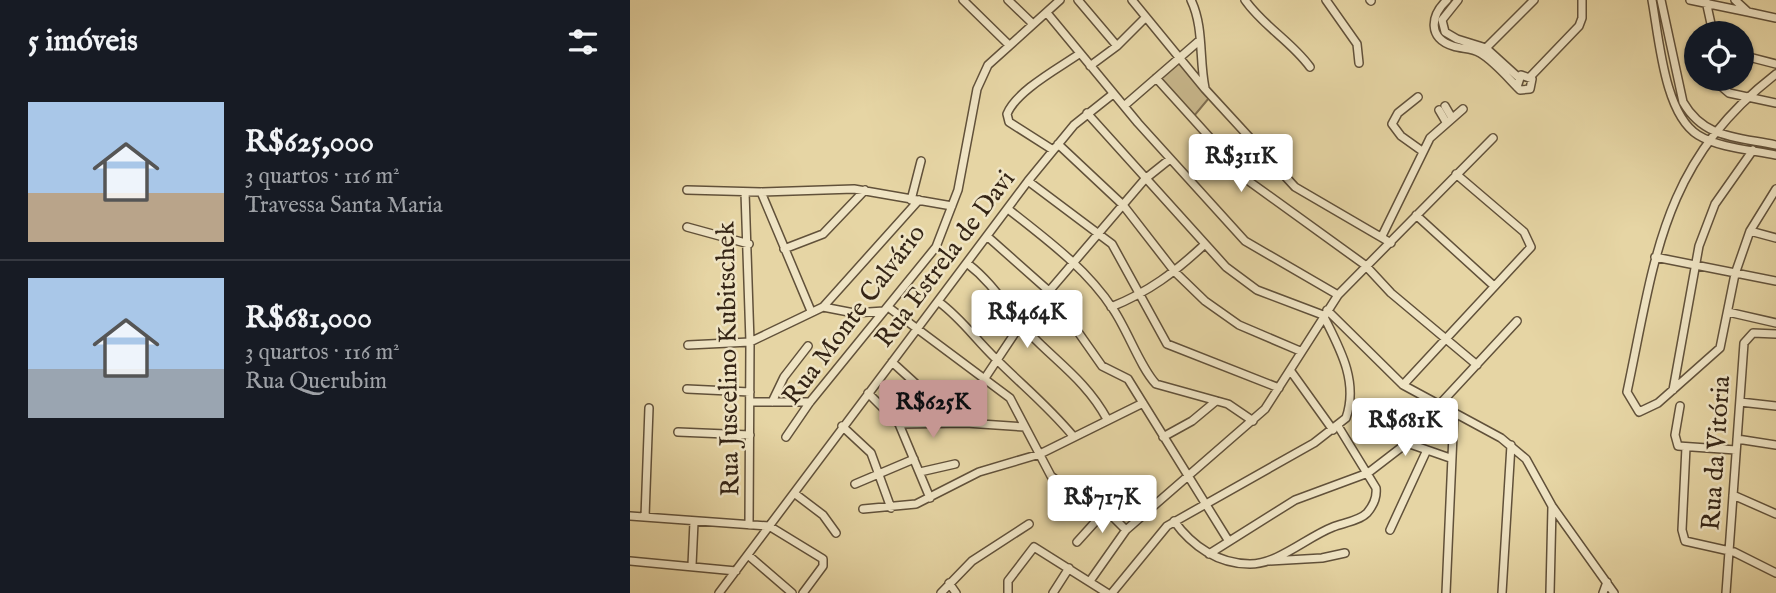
<!DOCTYPE html>
<html lang="pt">
<meta charset="utf-8">
<style>
:root{--surface:#171b24;--page:#242831;--text:#f1f3f6;--muted:#9ea1a6;--line:#363941;--accent:#c59692}
body{margin:0;font-family:"IM FELL English",serif;background:var(--page);color:var(--text);height:100vh;display:flex;flex-direction:column;font-size:26px;white-space:nowrap}
*{box-sizing:border-box;margin:0}
p{font-size:23px;color:var(--muted)}
.icon{flex:none;width:38px;height:38px;fill:none;stroke:currentColor;stroke-width:2;stroke-linecap:round;stroke-linejoin:round}
.map{position:relative;flex:1;overflow:hidden}
.drawer{display:flex;flex-direction:column;background:var(--surface);width:630px}
.drawer>*{flex:none}
.fabs{position:absolute;left:1054px;top:21px;display:grid;gap:14px}
.fabs a{display:grid;place-items:center;width:70px;height:70px;border-radius:50%;background:var(--surface);box-shadow:0 2px 5px #0004;font-size:35px}
.price{position:absolute;translate:-50% -60px;padding:0 16px;border-radius:7px;background:#fff;color:#222;font-size:23px;line-height:46px;filter:drop-shadow(0 2px 4px #0008)}
.price::after{content:'';position:absolute;left:50%;top:42px;width:21px;height:16px;margin-left:-10px;background:inherit;clip-path:polygon(0 0,100% 0,50% 100%)}
.price.selected{background:var(--accent);color:#111}
ul{padding:0;list-style:none}
li{display:flex;align-items:center;gap:21px;height:175px;padding:0 28px}
li+li{border-top:2px solid var(--line)}
li span{display:grid;place-items:center;flex:none;width:196px;height:140px;border-radius:0px;color:#555}
li>.icon{margin-inline-start:auto}
span .icon{width:84px;height:84px;fill:#fffc;stroke-width:1}
li b{font-size:30px}
h2{display:flex;justify-content:space-between;align-items:center;height:84px;padding:0 28px;font-size:30px}
main{display:flex;flex:1;min-height:0}
.map>svg:first-child{display:block}
.green{fill:#c8b78c;stroke:#7e6e51;stroke-width:2}
.lines{fill:none;stroke-linecap:round;stroke-linejoin:round}
.minor-casing{stroke:#61513a;stroke-width:10}
.minor{stroke:#efe4c4;stroke-width:7}
.labels{text-anchor:middle;stroke-width:5;stroke-linejoin:round;paint-order:stroke}
.street-label{font-size:26px;fill:#352516;stroke:#efe4c4}
</style>
<main>
<section class="drawer">
<h2>5 imóveis<svg class="icon" aria-label="filters" viewBox="0 0 24 24"><path d="M4 7h16M4 17h16"/><circle cx="9" cy="7" r="2"/><circle cx="15" cy="17" r="2"/></svg></h2>
<ul>
<li><span style="background:linear-gradient(#a9c7e8 65%,#b9a48a 0)"><svg class="icon" aria-label="home" viewBox="0 0 24 24"><path d="M3 11l9-7 9 7M6 9v11h12V9"/></svg></span><div><b>R$625,000</b><p>3 quartos · 116 m²</p><p>Travessa Santa Maria</p></div></li>
<li><span style="background:linear-gradient(#a9c7e8 65%,#9aa5b1 0)"><svg class="icon" aria-label="home" viewBox="0 0 24 24"><path d="M3 11l9-7 9 7M6 9v11h12V9"/></svg></span><div><b>R$681,000</b><p>3 quartos · 116 m²</p><p>Rua Querubim</p></div></li>
</ul>
</section>
<div class="map">
<svg width="1146" height="593" viewBox="0 0 1146 593">
<rect width="100%" height="100%" fill="#e6d5a4"/>
<filter id="stains"><feTurbulence type="fractalNoise" baseFrequency=".00286" numOctaves="4"/><feColorMatrix values="0 0 0 0 .2 0 0 0 0 .09 0 0 0 0 .02 0 0 0 .5 -.17"/></filter>
<radialGradient id="worn" r=".72"><stop offset=".6" stop-color="#630" stop-opacity="0"/><stop offset="1" stop-color="#630" stop-opacity=".3"/></radialGradient>
<path class="green" d="M 548,61 L 579,98 L 564,116 L 530,78 Z"/>
<g class="lines">
<g class="minor-casing">
<path id="minor" d="M 333,0 L 379,45
M 378,0 L 403,24
M 448,0 L 487,46
M 502,0 L 575,89 L 665,187 L 761,243
M 561,0 C 574,27 569,59 575,88
M 615,0 C 633,26 661,41 680,67
M 696,0 L 727,44 L 729,63
M 740,0 L 741,1
M 817,0 C 800,16 798,38 823,46 C 832,49 842,48 850,53 C 864,61 879,79 890,90 L 900,89 L 902,79 L 891,75 L 887,87
M 828,0 L 812,20 L 815,32 L 827,39 L 856,48 L 888,77
M 1022,0 C 1029,37 1034,114 1068,135 C 1089,148 1122,150 1146,155
M 1031,0 L 1053,102 C 1074,139 1108,137 1146,145
M 1060,0 L 1118,12
M 1105,0 L 1118,12 L 1146,18
M 1076,1 L 1083,33
M 417,13 L 508,123 L 615,241 L 708,295
M 854,50 L 904,0
M 1111,55 L 1146,64
M 460,66 L 487,46 L 516,17
M 1146,74 C 1031,163 1025,260 997,392 L 1009,412 L 1028,403 L 1090,348 L 1105,274 L 1120,231 L 1146,189
M 900,77 L 949,26 L 952,18 L 952,0
M 526,78 L 620,182 L 735,265 L 761,293 L 847,365
M 1091,79 L 1092,87 L 1099,93 L 1146,103
M 788,97 L 768,113 L 762,124 L 771,136 L 792,151
M 494,106 L 570,40
M 815,106 L 822,118
M 809,110 L 816,122
M 457,113 L 596,267 L 627,290 L 693,315
M 428,144 L 493,205 L 545,272 L 575,301 L 609,325 L 670,351
M 423,150 L 379,122 L 377,114 C 386,91 429,68 449,54
M 398,181 L 482,244 L 537,344 L 649,388
M 57,190 L 131,192 L 224,189 L 322,206
M 115,192 L 120,342 L 119,525
M 131,192 L 181,311
M 281,200 L 291,161
M 378,209 C 416,239 456,268 483,309 C 498,331 510,367 526,384 L 598,404 L 623,421
M 786,215 L 864,286
M 57,227 L 119,244
M 1120,231 L 1146,238
M 752,236 L 800,138 L 833,109
M 358,237 L 420,292 L 472,366 L 498,379 L 598,540
M 154,249 L 193,234 L 235,190
M 1025,257 L 1146,281
M 338,264 C 364,284 378,310 400,334 C 428,363 457,382 477,419
M 309,302 C 332,319 346,340 366,359 C 393,386 418,406 443,436
M 193,307 L 289,200
M 258,307 L 380,398 L 421,476 L 439,490 L 468,502 L 496,530
M 481,307 C 519,292 545,272 574,245
M 697,310 L 773,385 L 871,438 L 896,459 L 922,506 L 984,593
M 1098,312 L 1146,323
M 58,345 L 120,342 L 193,307 L 224,313 L 254,311
M 262,362 L 309,405 L 336,423 L 395,427
M 660,370 L 703,430
M 355,378 L 391,324 L 515,179 L 540,159
M 773,385 L 901,247 L 894,232 L 826,174
M 57,389 L 120,392
M 1043,390 L 1069,246 L 1085,204 L 1123,150
M 238,393 L 269,424 L 300,498
M 120,402 L 180,402
M 142,402 L 154,377 L 178,346
M 1110,402 L 1146,406
M 810,404 L 887,321
M 1050,406 L 1045,435 L 1048,446 L 1106,450
M 755,417 L 777,443 L 820,458
M 269,424 L 336,423
M 212,426 L 241,453 L 261,508
M 48,432 L 120,435
M 156,437 L 180,402 L 306,247 L 328,190 L 347,89 L 358,65 L 430,0
M 533,437 L 562,421 L 586,401
M 1107,439 L 1146,445
M 1056,447 L 1052,530 L 1055,541 L 1104,552 L 1146,573
M 290,472 L 325,464
M 225,484 L 284,459
M 164,493 L 193,515 L 206,533
M 1103,495 L 1146,514
M 233,509 L 286,504 L 349,472 L 410,454 L 513,403
M 0,516 L 139,526 L 193,559 L 193,566 L 173,593
M 15,517 L 19,408
M 544,521 C 562,546 588,564 620,564 C 648,564 677,537 703,527 C 713,523 729,521 737,513 C 743,506 747,497 746,488 L 708,426
M 760,530 L 796,452
M 447,542 L 476,510
M 579,554 L 665,500 L 738,473 L 777,443
M 118,555 L 162,593
M 0,561 L 106,571
M 639,561 L 692,558 L 715,553
M 62,565 L 64,522
M 460,581 L 496,530 L 635,409 L 708,295 L 863,138
M 319,583 L 326,593
M 89,593 L 398,181 L 444,125 L 483,94
M 311,593 L 342,561 L 399,524
M 378,593 L 378,581 L 404,547 L 477,593
M 423,593 L 439,568
M 482,593 L 537,526 L 684,443 L 716,418 C 729,381 709,347 693,315
M 816,593 L 824,412
M 872,593 L 881,445
M 920,593 L 922,507
M 973,593 L 977,582
M 1096,593 L 1114,343 L 1123,333 L 1146,334"/>
</g>
<use href="#minor" class="minor"/>
</g>
<g class="labels">
<g class="street-label">
<text transform="translate(314 258) rotate(-53)" y="9">Rua Estrela de Davi</text>
<text transform="translate(223 314) rotate(-53)" y="9">Rua Monte Calvário</text>
<text transform="translate(97 359) rotate(-91)" y="9">Rua Juscelino Kubitschek</text>
<text transform="translate(1085 453) rotate(-86)" y="9">Rua da Vitória</text>
</g>
</g>
<rect width="100%" height="100%" filter="url(#stains)"/>
<rect width="100%" height="100%" fill="url(#worn)"/>
</svg>
<div class="fabs">
<a><svg class="icon" aria-label="locate" viewBox="0 0 24 24"><circle cx="12" cy="12" r="6"/><path d="M12 2v4M12 18v4M2 12h4M18 12h4"/></svg></a>
</div>
<b class="price" style="left:611px;top:194px">R$311K</b>
<b class="price" style="left:397px;top:350px">R$464K</b>
<b class="price selected" style="left:303px;top:440px">R$625K</b>
<b class="price" style="left:775px;top:458px">R$681K</b>
<b class="price" style="left:472px;top:535px">R$717K</b>
</div>
</main>
